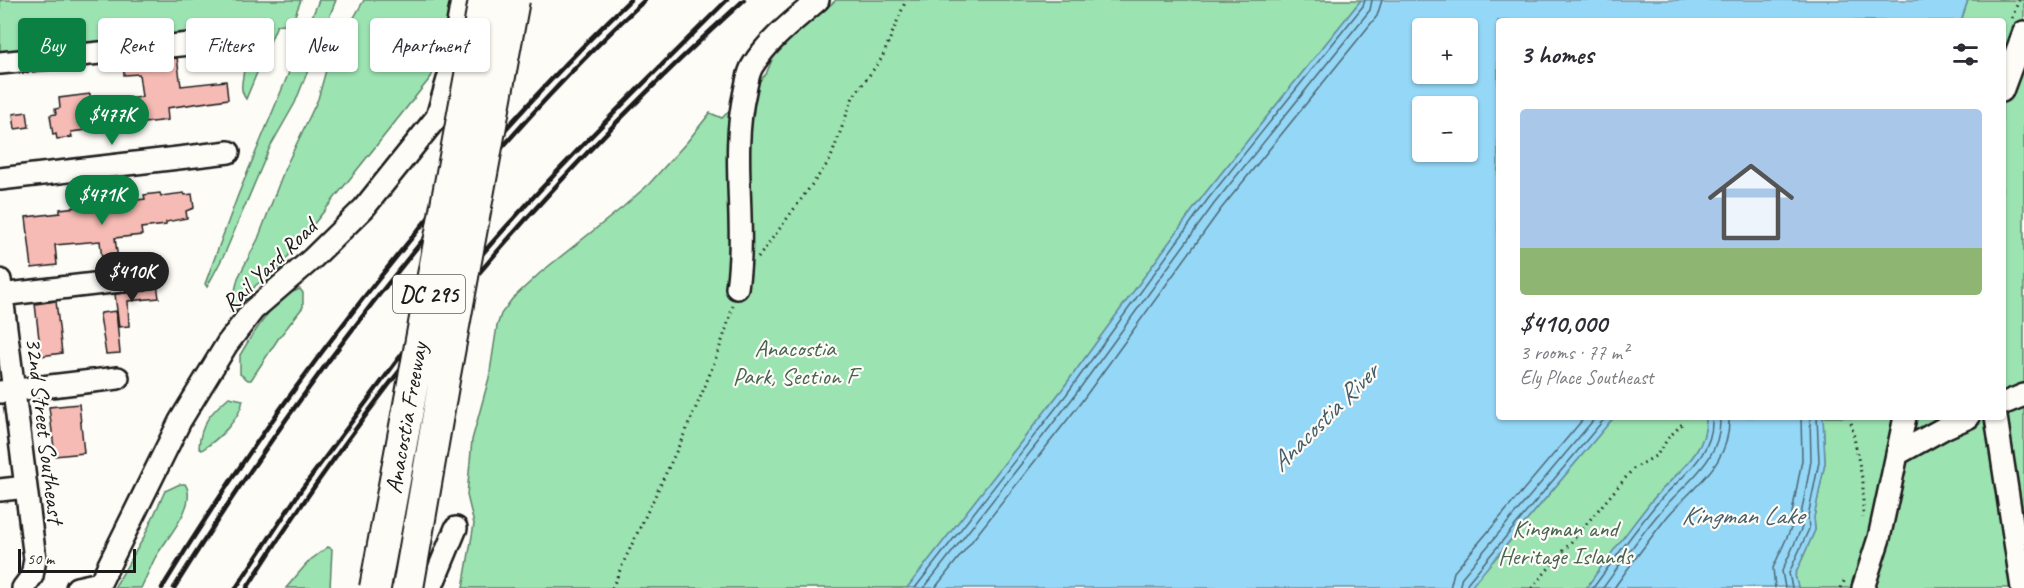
<!DOCTYPE html>
<meta charset="utf-8">
<style>
:root{--surface:#fff;--page:#f7f7f7;--text:#2b2b33;--muted:#7c7c81;--line:#e1e1e2;--accent:#0b8043}
body{margin:0;font-family:Caveat,sans-serif;background:var(--page);color:var(--text);height:100vh;display:flex;flex-direction:column;font-size:22px;white-space:nowrap}
*{box-sizing:border-box;margin:0}
p{font-size:20px;color:var(--muted)}
.icon{flex:none;width:33px;height:33px;fill:none;stroke:currentColor;stroke-width:2;stroke-linecap:round;stroke-linejoin:round}
.map{position:relative;flex:1;overflow:hidden}
.details{position:absolute;left:1496px;top:18px;width:510px;height:402px;display:flex;flex-direction:column;background:var(--surface);border-radius:6px;box-shadow:0 2px 4px #0004}
.details>*{flex:none}
.hud{position:absolute;left:18px;top:18px;width:570px;height:54px;display:flex;gap:12px}
.tools{position:absolute;left:1412px;top:18px;display:grid;gap:12px}
.tools a{display:grid;place-items:center;width:66px;height:66px;border-radius:6px;background:var(--surface);box-shadow:0 2px 4px #0004;font-size:30px}
.scale{position:absolute;left:18px;bottom:15px;width:118px;box-sizing:border-box;padding-left:6px;border:3px solid #1c1c1c;border-top:0;font-size:16px;line-height:21px;white-space:nowrap;color:#1c1c1c;-webkit-text-stroke:4px #fdfcf7;paint-order:stroke}
.price{position:absolute;translate:-50% -51px;padding:0 14px;border-radius:21px;background:var(--accent);color:#fff;font-size:20px;line-height:39px;filter:drop-shadow(0 2px 3px #0008)}
.price::after{content:'';position:absolute;left:50%;top:36px;width:18px;height:14px;margin-left:-9px;background:inherit;clip-path:polygon(0 0,100% 0,50% 100%)}
.price.active{background:#222;color:#fff}
ul{padding:0;list-style:none}
li{display:grid;align-content:center;gap:12px;height:318px;padding:0 24px}
li+li{border-top:2px solid var(--line)}
li span{display:grid;place-items:center;height:186px;border-radius:6px;color:#555}
li>.icon{margin-inline-start:auto}
span .icon{width:108px;height:108px;fill:#fffc;stroke-width:1}
li b{font-size:26px}
h2{display:flex;justify-content:space-between;align-items:center;height:72px;padding:0 24px;font-size:26px}
.pill{padding:0 21px;border-radius:6px;background:var(--surface);box-shadow:0 2px 4px #0004;font-size:21px;line-height:54px}
.pill.active{background:var(--accent);color:#fff}
.map>svg:first-child{display:block}
.green{fill:#9be3b1;stroke:#5c8066;stroke-width:1.5}
.water{fill:#95d7f6;stroke:#658c9f;stroke-width:1.5;fill-rule:evenodd}
.lines{fill:none;stroke-linecap:round;stroke-linejoin:round}
.shore{stroke:#4c6773;stroke-width:1.5}
.building{fill:#f6bbb4;stroke:#1c1c1c;stroke-width:1.5}
.minor-casing{stroke:#1c1c1c;stroke-width:26}
.path{stroke:#1c1c1c;stroke-width:3;stroke-dasharray:1.5 4.5;stroke-linecap:butt}
.minor{stroke:#fdfcf7;stroke-width:21}
.rail{stroke:#1c1c1c;stroke-width:4.5}
.highway-bridge-casing{stroke:#1c1c1c;stroke-width:34;stroke-linecap:butt}
.highway-bridge{stroke:#fdfcf7;stroke-width:30}
.labels{text-anchor:middle;stroke-width:4.5;stroke-linejoin:round;paint-order:stroke}
.shield{fill:#fdfcf7;stroke:#605f5e;stroke-width:1.5}
.shield-label{font-size:22px;font-weight:bold;fill:#1c1c1c}
.street-label{font-size:24px;fill:#1c1c1c;stroke:#fdfcf7}
.park-label{font-size:24px;fill:#486250;stroke:#fdfcf7}
.water-label{font-size:26px;font-style:italic;fill:#465d68;stroke:#fdfcf7}
</style>
<div class="map">
<svg width="2024" height="588" viewBox="0 0 2024 588">
<rect width="100%" height="100%" fill="#fdfcf7"/>
<filter id="ink" filterUnits="userSpaceOnUse"><feTurbulence type="fractalNoise" baseFrequency=".0167" numOctaves="2"/><feDisplacementMap in="SourceGraphic" scale="12" xChannelSelector="R" yChannelSelector="G"/><feConvolveMatrix kernelMatrix="1 2 1 2 8 2 1 2 1" color-interpolation-filters="sRGB"/></filter>
<g filter="url(#ink)">
<path class="green" d="M 0,0 L 301,0 L 292,23 L 277,25 L 246,99 C 231,79 264,62 222,31 L 0,58 Z
M 319,0 L 336,0 L 295,103 L 270,147 L 225,253 L 207,287 L 205,284 L 238,195 Z
M 364,0 L 454,0 L 446,46 L 431,77 L 278,269 L 256,285 L 234,312 L 230,312 L 238,278 L 258,239 L 285,168 L 318,99 L 328,63 Z
M 836,0 L 1361,0 L 1203,196 L 1061,391 L 907,588 L 463,588 L 474,524 L 467,495 L 472,440 L 489,378 L 497,326 L 501,314 L 512,299 L 540,273 L 623,207 L 649,184 L 687,142 L 710,113 L 722,118 L 766,74 L 774,55 L 784,45 Z
M 1968,0 L 2024,0 L 2024,588 L 1798,588 L 1795,575 L 1815,530 L 1814,517 L 1825,463 L 1823,417 L 2002,417 L 2002,21 L 1961,21 Z
M 300,289 L 303,293 L 303,307 L 278,339 L 251,380 L 248,380 L 240,374 L 240,355 L 249,340 L 273,306 L 283,296 Z
M 229,397 L 243,400 C 240,420 218,439 202,450 L 199,448 C 200,424 211,412 229,397 Z
M 1614,417 L 1706,417 C 1708,456 1671,476 1650,503 C 1628,531 1607,560 1586,588 L 1408,588 L 1493,561 Z
M 180,484 L 185,484 C 199,504 165,540 155,558 C 150,568 146,578 141,588 L 114,588 L 143,539 L 165,491 Z
M 328,547 L 332,549 L 330,588 L 286,588 L 309,561 Z"/>
<path class="water" d="M 1361,0 L 1968,0 L 1961,21 L 1498,21 L 1498,417 L 1614,417 L 1470,588 L 907,588 L 1061,391 L 1203,196 ZM 1422,28 L 1467,28 L 1467,74 L 1422,74 ZM 1422,106 L 1467,106 L 1467,152 L 1422,152 Z
M 1706,417 L 1823,417 L 1825,463 L 1814,517 L 1815,530 L 1795,575 L 1798,587 L 1586,588 C 1607,559 1628,531 1650,503 C 1671,476 1708,456 1706,417 Z"/>
<g class="lines">
<path class="shore" d="M 915,588 L 1066,395 L 1208,199 L 1363,6 L 1365,0
M 924,588 L 1072,399 L 1214,204 L 1370,10 L 1372,0
M 935,588 L 1079,405 L 1221,209 L 1377,16 L 1382,0
M 1450,588 L 1454,572 L 1585,417
M 1459,588 L 1462,577 L 1596,417
M 1466,588 L 1468,582 L 1606,417
M 1593,588 C 1613,561 1633,533 1654,507 C 1676,479 1715,458 1712,417
M 1603,588 C 1622,562 1640,535 1661,511 C 1685,482 1722,461 1720,417
M 1614,588 C 1631,564 1649,540 1667,517 C 1694,485 1731,465 1729,417
M 1775,588 L 1773,568 L 1792,526 L 1792,513 L 1802,460 L 1801,417
M 1785,588 L 1782,571 L 1802,527 L 1801,515 L 1811,461 L 1810,417
M 1792,588 L 1789,573 L 1809,529 L 1808,516 L 1819,462 L 1817,417"/>
</g>
<path class="building" d="M 177,58 L 181,86 L 226,81 L 228,99 L 167,108 L 168,120 L 71,132 L 72,137 L 57,139 L 56,134 L 53,135 L 50,115 L 56,114 L 55,109 L 60,108 L 59,98 L 90,94 L 91,104 L 142,97 L 139,74 L 124,75 L 123,64 Z
M 27,112 L 29,127 L 15,129 L 13,114 Z
M 160,193 L 161,196 L 184,193 L 185,195 L 192,194 L 194,208 L 186,211 L 187,218 L 166,222 L 166,225 L 141,228 L 142,235 L 115,238 L 119,267 L 103,269 L 100,241 L 55,245 L 57,265 L 32,268 L 26,217 L 60,213 L 60,209 L 145,199 L 144,195 Z
M 157,284 L 159,298 L 128,301 L 129,326 L 119,327 L 115,294 L 147,291 Z
M 56,301 L 62,353 L 41,356 L 35,304 Z
M 116,311 L 120,353 L 106,354 L 100,316 L 101,313 Z
M 79,404 L 84,453 L 55,456 L 49,407 Z"/>
<g class="lines">
<g class="minor-casing">
<path id="minor" d="M 0,63 L 210,42
M 2002,91 L 2024,32
M 0,179 L 229,152
M 0,280 L 35,559 L 32,576 L 23,588
M 737,288 C 747,222 730,156 745,91 C 747,83 748,72 753,65 C 769,39 795,20 818,0
M 0,295 L 146,278
M 0,392 L 118,378
M 2002,404 L 2024,395
M 1996,417 L 2022,588
M 1899,453 L 1946,427 L 1969,417
M 0,490 L 26,487
M 77,588 L 100,583 L 180,421 L 227,344 L 253,310 L 312,259 L 364,208 L 437,117 L 449,76 L 462,0
M 431,588 L 456,528
M 1863,588 L 1879,538 L 1905,417"/>
</g>
<path class="path" d="M 2012,18 L 2019,0
M 758,258 L 830,160 L 853,97 L 882,58 L 906,0
M 1850,417 L 1863,483 L 1863,518
M 612,588 C 653,495 705,404 733,306
M 1532,588 L 1633,469 L 1657,455 L 1669,437 L 1682,424
M 1841,588 L 1845,579"/>
<use href="#minor" class="minor"/>
<path class="rail" d="M 460,280 C 543,181 636,91 727,0
M 162,588 C 250,443 351,307 462,178 C 516,117 571,56 630,0
M 174,588 C 258,453 350,326 452,205 C 513,134 576,63 645,0
M 236,588 L 301,490 L 422,327
M 247,588 C 385,370 553,173 744,0"/>
<g class="highway-bridge-casing">
<path id="highway-bridge" d="M 375,588 L 484,0
M 408,588 L 444,380 L 514,0"/>
</g>
<use href="#highway-bridge" class="highway-bridge"/>
</g>
</g>
<g class="labels">
<rect class="shield" x="393" y="275" width="72" height="38" rx="4.5"/>
<g class="shield-label">
<text x="429" y="302">DC 295</text>
</g>
<g class="street-label">
<text transform="translate(269 265) rotate(-44)" y="8">Rail Yard Road</text>
<text transform="translate(406 418) rotate(-80)" y="8">Anacostia Freeway</text>
<text transform="translate(45 430) rotate(83)" y="8">32nd Street Southeast</text>
</g>
<g class="park-label">
<text x="795" y="356">Anacostia<tspan x="795" dy="28">Park, Section F</tspan></text>
<text x="1565" y="536">Kingman and<tspan x="1565" dy="28">Heritage Islands</tspan></text>
</g>
<g class="water-label">
<text transform="translate(1324 417) rotate(-45)" y="9">Anacostia River</text>
<text x="1742" y="524">Kingman Lake</text>
</g>
</g>
</svg>
<div class="tools">
<a>+</a>
<a>−</a>
</div>
<div class="scale">50 m</div>
<b class="price" style="left:112px;top:146px">$477K</b>
<b class="price" style="left:102px;top:226px">$471K</b>
<b class="price active" style="left:132px;top:303px">$410K</b>
<div class="hud">
<a class="pill active">Buy</a>
<a class="pill">Rent</a>
<a class="pill">Filters</a>
<a class="pill">New</a>
<a class="pill">Apartment</a>
</div>
<section class="details">
<h2>3 homes<svg class="icon" aria-label="filters" viewBox="0 0 24 24"><path d="M4 7h16M4 17h16"/><circle cx="9" cy="7" r="2"/><circle cx="15" cy="17" r="2"/></svg></h2>
<ul>
<li><span style="background:linear-gradient(#a9c7e8 75%,#8fb573 0)"><svg class="icon" aria-label="home" viewBox="0 0 24 24"><path d="M3 11l9-7 9 7M6 9v11h12V9"/></svg></span><div><b>$410,000</b><p>3 rooms · 77 m²</p><p>Ely Place Southeast</p></div></li>
</ul>
</section>
</div>
